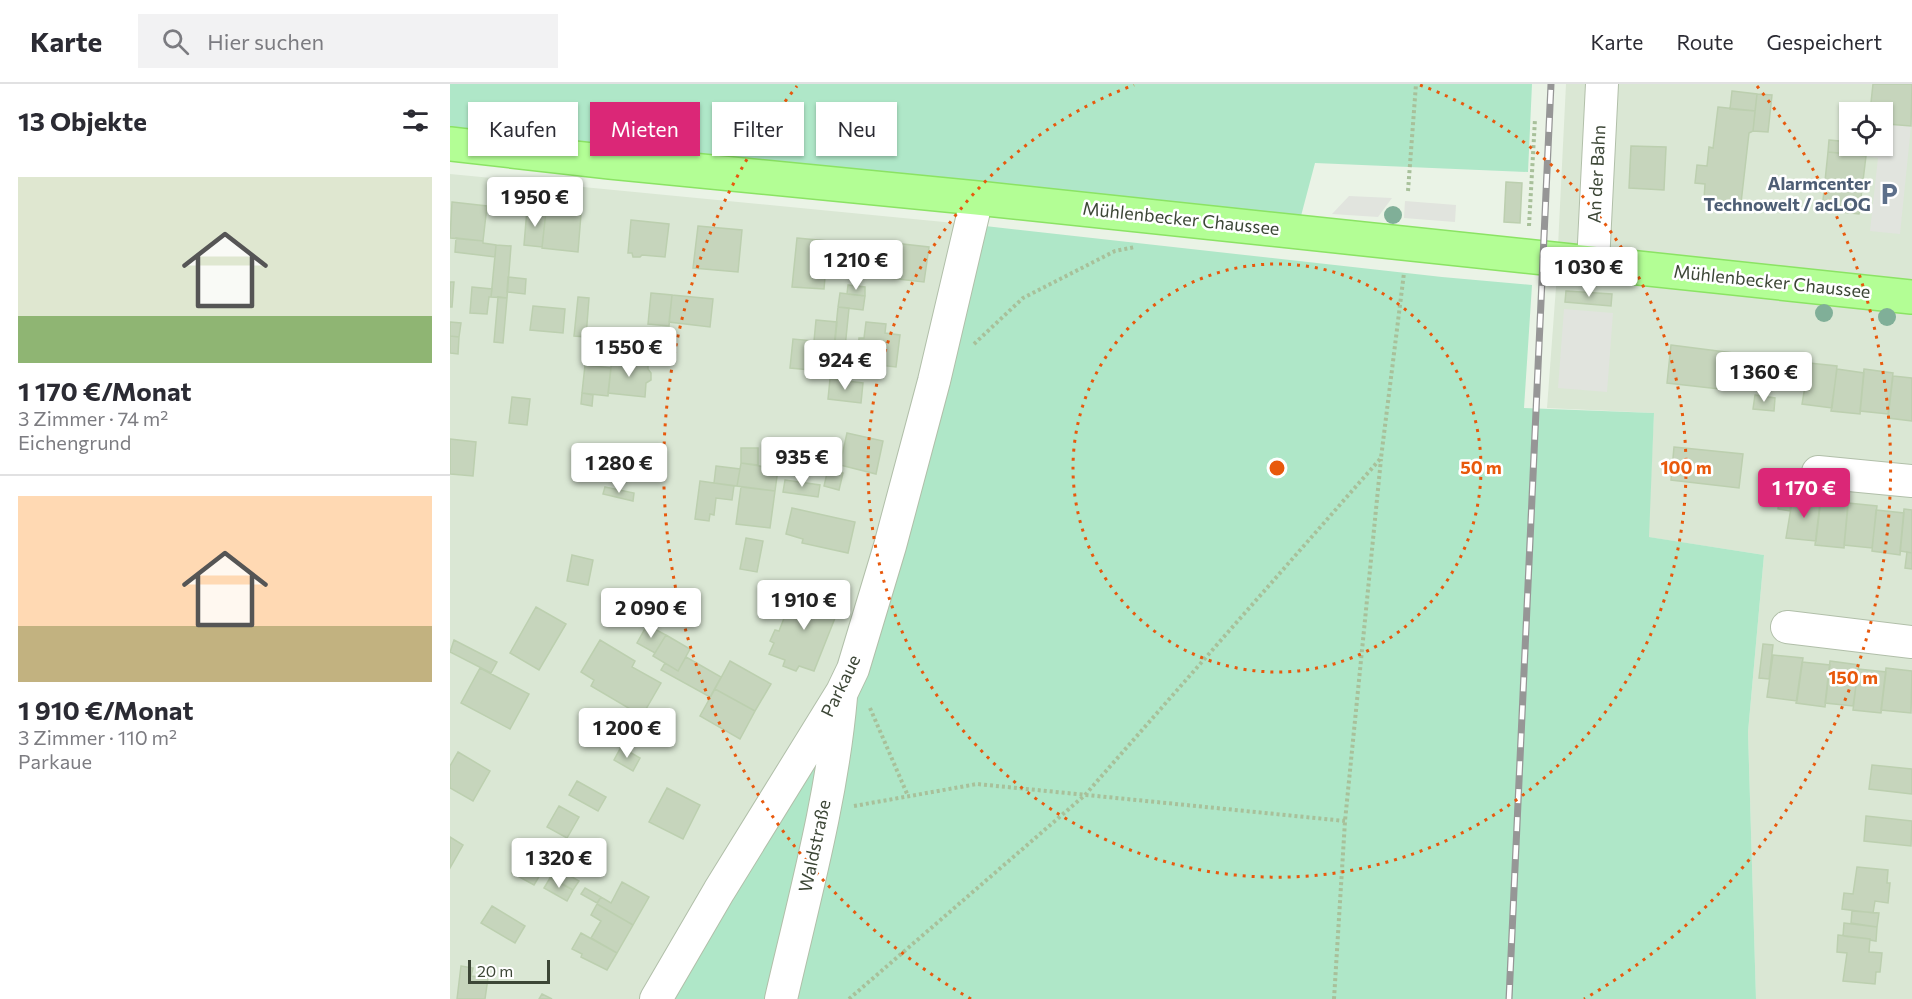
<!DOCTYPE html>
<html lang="de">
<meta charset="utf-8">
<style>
:root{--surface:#fff;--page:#f2f2f3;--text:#2b2b33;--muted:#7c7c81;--line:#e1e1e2;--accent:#db2777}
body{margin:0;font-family:Commissioner,sans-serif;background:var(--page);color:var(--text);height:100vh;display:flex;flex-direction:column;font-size:22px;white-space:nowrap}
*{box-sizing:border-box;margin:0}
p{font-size:20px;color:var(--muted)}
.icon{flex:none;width:33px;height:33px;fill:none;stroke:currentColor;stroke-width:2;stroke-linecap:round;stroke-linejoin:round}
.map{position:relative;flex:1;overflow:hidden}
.sheet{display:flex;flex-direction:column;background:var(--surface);width:450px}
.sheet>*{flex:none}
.banner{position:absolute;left:18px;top:18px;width:570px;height:54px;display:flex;gap:12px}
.controls{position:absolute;left:1389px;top:18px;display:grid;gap:12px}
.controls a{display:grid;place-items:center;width:54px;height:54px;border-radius:0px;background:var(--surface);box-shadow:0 2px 4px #0004;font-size:30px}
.scale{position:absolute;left:18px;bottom:15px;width:82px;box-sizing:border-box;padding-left:6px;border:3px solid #3c4636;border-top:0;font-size:16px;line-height:21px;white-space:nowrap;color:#3c4636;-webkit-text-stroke:4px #fff;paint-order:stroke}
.price{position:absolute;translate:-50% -51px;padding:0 14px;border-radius:6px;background:#fff;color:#222;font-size:20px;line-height:39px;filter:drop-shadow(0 2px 3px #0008)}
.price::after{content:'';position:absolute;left:50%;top:36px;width:18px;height:14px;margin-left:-9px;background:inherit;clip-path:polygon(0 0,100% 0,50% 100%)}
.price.active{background:var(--accent);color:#fff}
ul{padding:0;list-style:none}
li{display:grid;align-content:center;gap:12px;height:318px;padding:0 18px}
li+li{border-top:2px solid var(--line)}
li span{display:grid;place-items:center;height:186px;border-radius:0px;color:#555}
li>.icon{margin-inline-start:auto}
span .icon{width:108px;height:108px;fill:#fffc;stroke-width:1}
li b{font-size:26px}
h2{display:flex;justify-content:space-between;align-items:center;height:72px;padding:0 18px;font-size:26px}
.pill{padding:0 21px;border-radius:0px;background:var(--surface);box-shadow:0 2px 4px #0004;font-size:21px;line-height:54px}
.pill.active{background:var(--accent);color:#fff}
header{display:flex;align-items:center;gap:36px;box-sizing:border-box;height:84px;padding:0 30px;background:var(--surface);border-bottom:2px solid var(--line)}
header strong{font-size:28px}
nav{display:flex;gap:33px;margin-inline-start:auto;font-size:21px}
.search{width:420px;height:54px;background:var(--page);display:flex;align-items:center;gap:15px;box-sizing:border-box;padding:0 21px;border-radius:0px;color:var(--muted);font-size:22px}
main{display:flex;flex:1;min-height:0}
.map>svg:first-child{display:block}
.residential{fill:#dae7d4;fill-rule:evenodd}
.green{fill:#afe7c8}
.parking{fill:#e1e4de}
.building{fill:#c6d5bc;stroke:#bccfaf;stroke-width:1.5}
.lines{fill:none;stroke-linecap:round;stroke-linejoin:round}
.minor-casing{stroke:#b1bfa9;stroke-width:34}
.major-casing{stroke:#8be364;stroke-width:36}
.path{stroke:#a8c09a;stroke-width:4;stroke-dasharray:3 3;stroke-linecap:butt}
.minor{stroke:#fff;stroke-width:32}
.major{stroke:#b3fe95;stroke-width:33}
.rail-casing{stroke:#969696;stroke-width:7}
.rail{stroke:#fff;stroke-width:4.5;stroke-dasharray:14;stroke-linecap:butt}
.tree{fill:#80af98}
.ring{fill:none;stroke:#e8590c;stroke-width:3;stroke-dasharray:3 6}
.labels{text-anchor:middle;stroke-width:5;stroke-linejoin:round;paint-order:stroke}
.street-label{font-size:18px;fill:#3c4636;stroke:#fff}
.service-label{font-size:18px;font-weight:bold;fill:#4e5e75;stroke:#fff;text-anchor:end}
.centre{fill:#e8590c;stroke:#fff;stroke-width:3}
.ring-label{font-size:18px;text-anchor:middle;font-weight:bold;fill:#e8590c;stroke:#fff;stroke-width:5;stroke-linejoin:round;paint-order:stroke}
</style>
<header>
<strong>Karte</strong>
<div class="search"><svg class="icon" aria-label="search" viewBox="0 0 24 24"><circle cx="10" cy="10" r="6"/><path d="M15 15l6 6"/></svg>Hier suchen</div>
<nav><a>Karte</a><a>Route</a><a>Gespeichert</a></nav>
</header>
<main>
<section class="sheet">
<h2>13 Objekte<svg class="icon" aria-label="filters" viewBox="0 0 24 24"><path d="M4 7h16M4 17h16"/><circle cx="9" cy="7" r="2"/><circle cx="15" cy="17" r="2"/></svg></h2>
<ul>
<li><span style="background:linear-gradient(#dfe7d0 75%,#8fb573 0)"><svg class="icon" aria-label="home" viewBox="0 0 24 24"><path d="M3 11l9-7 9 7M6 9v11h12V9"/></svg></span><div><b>1 170 €/Monat</b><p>3 Zimmer · 74 m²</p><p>Eichengrund</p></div></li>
<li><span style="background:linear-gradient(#ffd9b3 70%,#c2b280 0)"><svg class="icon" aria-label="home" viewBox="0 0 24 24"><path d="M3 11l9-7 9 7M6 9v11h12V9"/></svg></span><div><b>1 910 €/Monat</b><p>3 Zimmer · 110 m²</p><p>Parkaue</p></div></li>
</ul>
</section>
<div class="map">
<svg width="1462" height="915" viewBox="0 0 1462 915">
<rect width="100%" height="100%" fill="#eaf3e6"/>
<path class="residential" d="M 1116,0 L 1462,0 L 1462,915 L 1306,915 L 1298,648 L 1314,471 L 1198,453 L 1204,329 L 1097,324 L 1106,203 ZM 1400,28 L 1432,28 L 1432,62 L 1400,62 Z
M 0,90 L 535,142 L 409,601 L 222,915 L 0,915 Z"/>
<path class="green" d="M 0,0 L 1082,0 L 1078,88 L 865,79 L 851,132 L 0,45 Z
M 535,142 L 992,193 L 1082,201 L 1074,324 L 1204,329 L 1199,453 L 1314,471 L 1298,648 L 1306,915 L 222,915 L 409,601 Z"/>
<path class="parking" d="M 1433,39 L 1461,42 L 1450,150 L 1420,147 L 1428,74 L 1416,72 L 1417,62 L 1432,62 Z
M 899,112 L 942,114 L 928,133 L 882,130 Z
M 955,117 L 1006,121 L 1005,138 L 954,134 Z
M 1114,225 L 1163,229 L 1157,308 L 1108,304 Z"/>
<path class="building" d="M 1423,0 L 1462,0 L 1461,42 L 1437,40 L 1438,31 L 1432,30 L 1432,28 L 1420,28 Z
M 1282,7 L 1307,10 L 1305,27 L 1280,25 Z
M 1307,10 L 1322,11 L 1318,48 L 1303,47 Z
M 1268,23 L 1305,27 L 1303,47 L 1299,49 L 1291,119 L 1254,115 L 1255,100 L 1245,99 L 1247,81 L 1257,82 L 1259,63 L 1263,64 Z
M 1432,30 L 1438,31 L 1437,40 L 1432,39 Z
M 1379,56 L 1400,58 L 1400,62 L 1401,62 L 1400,70 L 1378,68 Z
M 1181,62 L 1216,63 L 1214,106 L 1179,104 Z
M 1378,68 L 1416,72 L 1409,130 L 1372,126 Z
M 1056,98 L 1072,99 L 1070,139 L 1054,138 Z
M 2,118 L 37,122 L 33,157 L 0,154 Z
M 77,125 L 96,127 L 92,163 L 74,161 Z
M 96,127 L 131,130 L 128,168 L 92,164 Z
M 181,136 L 219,140 L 215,173 L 192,171 L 190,173 L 183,173 L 182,169 L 178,169 Z
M 248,142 L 292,146 L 288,188 L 243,184 Z
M 6,154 L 33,157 L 33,159 L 46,161 L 45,173 L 5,168 Z
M 347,154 L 378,157 L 374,205 L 342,203 Z
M 444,159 L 479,163 L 474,198 L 439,194 Z
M 46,161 L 61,162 L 57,214 L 41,213 Z
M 58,193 L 76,195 L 75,210 L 57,208 Z
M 0,198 L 4,198 L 2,223 L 0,223 Z
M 398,201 L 415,203 L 415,212 L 397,210 Z
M 22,203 L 42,205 L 41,213 L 39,213 L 37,230 L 20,229 Z
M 1116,207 L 1162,210 L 1161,222 L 1115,218 Z
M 201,209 L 222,211 L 219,242 L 198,240 Z
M 390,209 L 415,212 L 413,226 L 388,223 Z
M 222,211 L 263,215 L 260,243 L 219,238 Z
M 48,213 L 57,214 L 53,259 L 44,258 Z
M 128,213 L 139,214 L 136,253 L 124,252 Z
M 83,222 L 115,225 L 113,249 L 80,246 Z
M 388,223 L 399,224 L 393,284 L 382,283 Z
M 366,236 L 387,238 L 382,288 L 340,284 L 343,255 L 364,257 Z
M 0,238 L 11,239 L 9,253 L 0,252 Z
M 416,238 L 436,240 L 435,249 L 450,251 L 446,283 L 411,279 L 413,269 L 408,268 L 409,254 L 414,254 Z
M 0,252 L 9,253 L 8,270 L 0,269 Z
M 1221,261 L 1283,269 L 1278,306 L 1217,299 Z
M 162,274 L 198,278 L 198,285 L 201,289 L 201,296 L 196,299 L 195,313 L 158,309 Z
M 1359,279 L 1387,282 L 1382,324 L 1352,320 Z
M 135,281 L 161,284 L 158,312 L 132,309 Z
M 1387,285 L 1414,289 L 1410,330 L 1381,327 Z
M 1414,285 L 1443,289 L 1438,330 L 1410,327 Z
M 1443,292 L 1462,294 L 1462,337 L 1438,334 Z
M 380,295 L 413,299 L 411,319 L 378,315 Z
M 132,309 L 143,311 L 142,322 L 131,320 Z
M 1305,311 L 1325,314 L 1324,327 L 1303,325 Z
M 62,313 L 80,315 L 77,341 L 59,339 Z
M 397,349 L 433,357 L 426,390 L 390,381 Z
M 0,355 L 26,358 L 23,392 L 0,390 Z
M 1224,363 L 1293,370 L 1289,404 L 1221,396 Z
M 291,364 L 308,364 L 308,381 L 291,379 Z
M 346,371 L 370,375 L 368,386 L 345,383 Z
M 291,379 L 328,385 L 325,407 L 287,402 Z
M 266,382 L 290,385 L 287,402 L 264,399 Z
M 378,385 L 393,389 L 389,406 L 374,402 Z
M 1332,388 L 1344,390 L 1340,427 L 1328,425 Z
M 335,396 L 370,401 L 368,413 L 333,408 Z
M 250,397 L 284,402 L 282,416 L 266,414 L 264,431 L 260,430 L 259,437 L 245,435 Z
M 155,403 L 184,409 L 183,417 L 153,410 Z
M 291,403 L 325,407 L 320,444 L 286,440 Z
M 1343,412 L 1371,415 L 1366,457 L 1336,454 Z
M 1370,419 L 1398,422 L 1394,464 L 1365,461 Z
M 1398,419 L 1427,422 L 1422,464 L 1394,461 Z
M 342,424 L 405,438 L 398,469 L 352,459 L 353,455 L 336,450 Z
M 1454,425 L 1462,426 L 1462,469 L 1450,467 Z
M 1426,426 L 1454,429 L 1450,471 L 1422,467 Z
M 296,454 L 313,457 L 307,488 L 290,485 Z
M 1457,468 L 1462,469 L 1462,485 L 1455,484 Z
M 122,471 L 143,476 L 138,501 L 117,497 Z
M 345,506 L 361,513 L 363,507 L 376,513 L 374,518 L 389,524 L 364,587 L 349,582 L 346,587 L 333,582 L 335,576 L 319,570 L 324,559 L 320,557 L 325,546 L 329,547 Z
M 86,523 L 116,540 L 89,586 L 60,569 Z
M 197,541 L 216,551 L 205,569 L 187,559 Z
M 216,551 L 240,565 L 228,587 L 203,572 Z
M 4,556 L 47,578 L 41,589 L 0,568 Z
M 150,556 L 185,577 L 182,583 L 211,599 L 192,632 L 141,602 L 144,596 L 131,588 Z
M 1313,560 L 1323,561 L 1319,595 L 1309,594 Z
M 1323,571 L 1353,574 L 1347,617 L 1317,613 Z
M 236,573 L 271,593 L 260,613 L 211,586 L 215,579 L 228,587 Z
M 280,577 L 321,600 L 305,627 L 265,605 Z
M 1380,577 L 1409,581 L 1403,622 L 1375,619 Z
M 1352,578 L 1380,581 L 1375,623 L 1346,619 Z
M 30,584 L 79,610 L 60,645 L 11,619 Z
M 1436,584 L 1462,587 L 1461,629 L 1431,626 Z
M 1408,585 L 1436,588 L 1431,629 L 1403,626 Z
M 265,605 L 305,627 L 290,655 L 250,632 Z
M 171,663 L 190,674 L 183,687 L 164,676 Z
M 8,668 L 40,687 L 23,717 L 0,704 L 0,682 Z
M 1422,681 L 1462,685 L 1462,710 L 1419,705 Z
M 127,697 L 156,713 L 148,727 L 119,711 Z
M 217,704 L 250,721 L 233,755 L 199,738 Z
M 109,722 L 129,733 L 117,754 L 97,743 Z
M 1416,732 L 1462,737 L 1461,762 L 1414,757 Z
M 0,753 L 13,761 L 0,784 Z
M 93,765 L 113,776 L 102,794 L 83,784 Z
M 68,779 L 90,791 L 84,801 L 62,789 Z
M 1407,783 L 1438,786 L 1437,799 L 1440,799 L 1438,819 L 1425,817 L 1423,829 L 1392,825 L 1394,809 L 1403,810 Z
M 108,785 L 129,797 L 123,806 L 102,794 Z
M 100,794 L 123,806 L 117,817 L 94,804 Z
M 172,798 L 199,813 L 183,841 L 147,820 L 151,813 L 161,819 Z
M 135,804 L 151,813 L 147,819 L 131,810 Z
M 147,820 L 183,841 L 167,869 L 141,854 L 151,837 L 141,831 Z
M 42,822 L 75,842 L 65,859 L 31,839 Z
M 1402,827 L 1429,829 L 1427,843 L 1401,839 Z
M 1394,839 L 1427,843 L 1426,857 L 1420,856 L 1420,855 L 1393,852 Z
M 131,849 L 167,869 L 157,886 L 131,873 L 132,870 L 122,865 Z
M 1388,851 L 1420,855 L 1419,868 L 1432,869 L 1430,888 L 1426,888 L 1425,900 L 1393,897 L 1397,869 L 1387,868 Z
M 11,882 L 23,884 L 21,892 L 38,894 L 35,915 L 7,915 Z
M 92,910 L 102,915 L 89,915 Z"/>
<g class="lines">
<g class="minor-casing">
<path id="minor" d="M 1143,179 L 1152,0
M 1368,388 L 1462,397
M 1337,543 L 1462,558
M 206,915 L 269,807 L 392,608 L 403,585 L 440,462 L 484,297 L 527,114
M 331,915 C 354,815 382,715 391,613"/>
</g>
<g class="major-casing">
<path id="major" d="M 0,60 L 160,78 L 527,114 L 1462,213"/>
</g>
<path class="path" d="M 958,107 L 966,0
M 1079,142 L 1085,35
M 524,260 L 573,214 L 665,167 L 685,163
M 420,624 L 458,712
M 404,722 L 527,700 L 895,737
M 399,915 L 635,711 L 931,374 L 954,189
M 884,915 L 895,737 L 931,375"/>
<use href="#minor" class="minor"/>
<use href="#major" class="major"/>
<g class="rail-casing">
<path id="rail" d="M 1059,915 L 1101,0"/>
</g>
<use href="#rail" class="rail"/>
</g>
<g class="tree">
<circle cx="943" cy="131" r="9"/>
<circle cx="1374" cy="229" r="9"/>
<circle cx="1437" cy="233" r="9"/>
</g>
<g class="ring">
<circle cx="827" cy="384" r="204"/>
<path d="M970 1A409 409 0 1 1 684 1"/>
<path d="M521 915A613 613 0 0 1 347 2M1307 2A613 613 0 0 1 1134 915"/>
</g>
<defs>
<g id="parking-bare" transform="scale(1.8)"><path d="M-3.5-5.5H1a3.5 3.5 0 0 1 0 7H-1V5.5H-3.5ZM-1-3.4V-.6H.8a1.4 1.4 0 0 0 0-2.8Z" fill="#5c6f8a" stroke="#fff" stroke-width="2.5" paint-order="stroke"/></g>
</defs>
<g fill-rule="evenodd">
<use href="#parking-bare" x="1439" y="110"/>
</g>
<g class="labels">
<g class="street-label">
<text transform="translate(1147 90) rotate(-87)" y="6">An der Bahn</text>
<text transform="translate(731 135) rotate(6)" y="6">Mühlenbecker Chaussee</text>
<text transform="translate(1322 198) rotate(6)" y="6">Mühlenbecker Chaussee</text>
<text transform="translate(391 602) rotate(-64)" y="6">Parkaue</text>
<text transform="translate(365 762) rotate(-78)" y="6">Waldstraße</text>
</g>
<g class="service-label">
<text x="1421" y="106">Alarmcenter<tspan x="1421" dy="21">Technowelt / acLOG</tspan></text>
</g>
</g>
<circle cx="827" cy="384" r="9" class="centre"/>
<g class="ring-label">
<text x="1031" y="390">50 m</text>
<text x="1236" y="390">100 m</text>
<text x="1403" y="600">150 m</text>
</g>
</svg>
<div class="controls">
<a><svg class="icon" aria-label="locate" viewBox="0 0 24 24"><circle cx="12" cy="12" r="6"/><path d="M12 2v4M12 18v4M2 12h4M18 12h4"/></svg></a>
</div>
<div class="scale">20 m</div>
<b class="price" style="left:85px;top:144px">1 950 €</b>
<b class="price" style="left:406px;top:207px">1 210 €</b>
<b class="price" style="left:1139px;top:214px">1 030 €</b>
<b class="price" style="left:179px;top:294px">1 550 €</b>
<b class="price" style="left:395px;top:307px">924 €</b>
<b class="price" style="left:1314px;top:319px">1 360 €</b>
<b class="price" style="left:352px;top:404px">935 €</b>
<b class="price" style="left:169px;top:410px">1 280 €</b>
<b class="price active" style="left:1354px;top:435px">1 170 €</b>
<b class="price" style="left:354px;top:547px">1 910 €</b>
<b class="price" style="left:201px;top:555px">2 090 €</b>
<b class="price" style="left:177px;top:675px">1 200 €</b>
<b class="price" style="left:109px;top:805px">1 320 €</b>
<div class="banner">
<a class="pill">Kaufen</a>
<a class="pill active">Mieten</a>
<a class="pill">Filter</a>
<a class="pill">Neu</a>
</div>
</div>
</main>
